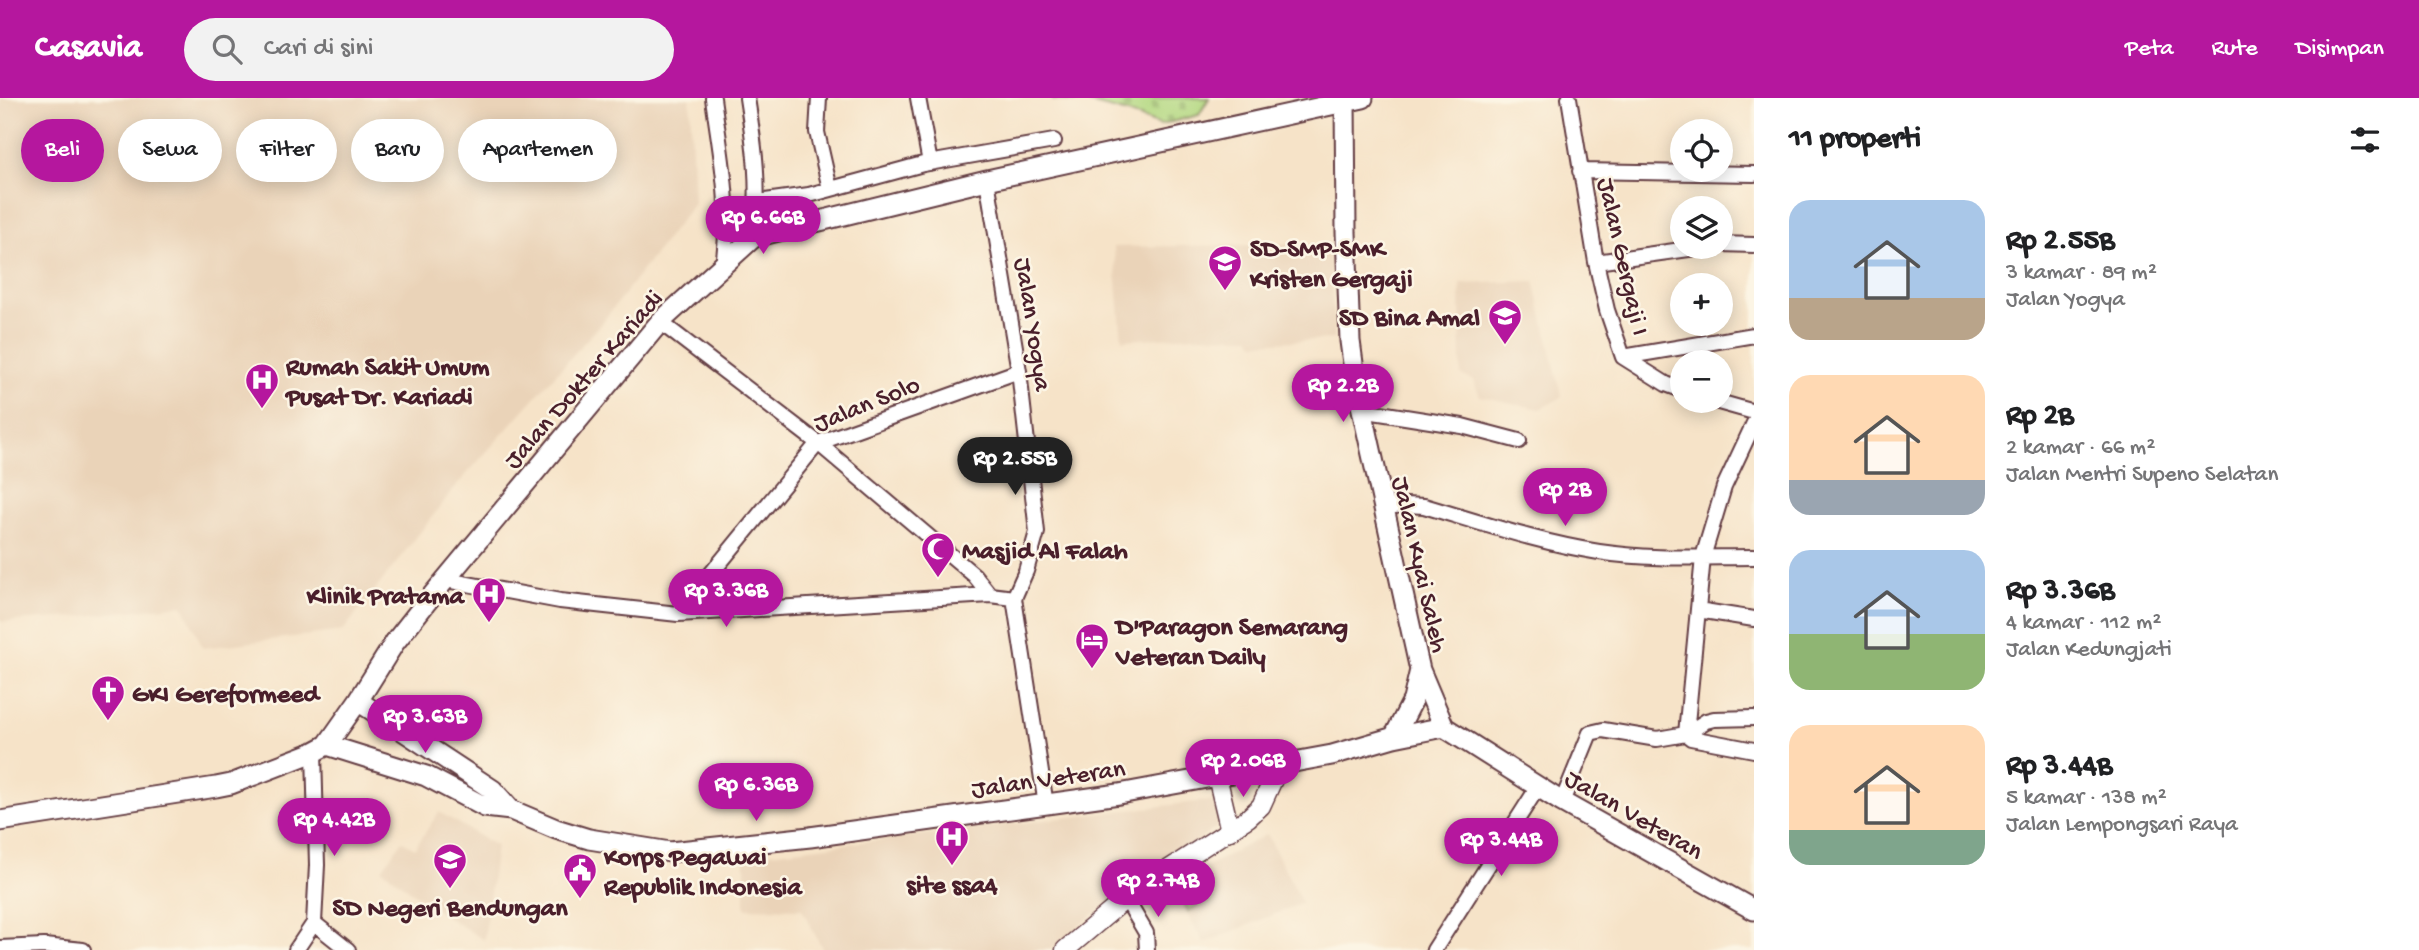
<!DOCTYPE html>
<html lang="id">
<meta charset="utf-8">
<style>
:root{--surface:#fff;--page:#f2f2f2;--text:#202124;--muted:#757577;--accent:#b5179e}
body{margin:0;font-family:"Gochi Hand",sans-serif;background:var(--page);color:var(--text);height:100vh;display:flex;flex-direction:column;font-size:26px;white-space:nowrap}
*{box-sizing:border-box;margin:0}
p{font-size:23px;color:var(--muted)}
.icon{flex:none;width:38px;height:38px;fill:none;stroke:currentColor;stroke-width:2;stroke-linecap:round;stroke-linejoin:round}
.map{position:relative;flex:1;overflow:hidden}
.drawer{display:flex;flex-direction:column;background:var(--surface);width:665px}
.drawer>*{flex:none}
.top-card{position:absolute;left:21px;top:21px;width:665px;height:63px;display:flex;gap:14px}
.controls{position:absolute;left:1670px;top:21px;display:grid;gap:14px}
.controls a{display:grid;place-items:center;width:63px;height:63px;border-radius:50%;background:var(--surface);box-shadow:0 4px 18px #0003;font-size:35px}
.price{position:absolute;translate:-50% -60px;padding:0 16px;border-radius:24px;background:var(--accent);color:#fff;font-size:23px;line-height:46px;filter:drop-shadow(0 2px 4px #0008)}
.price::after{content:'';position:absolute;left:50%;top:42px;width:21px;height:16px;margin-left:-10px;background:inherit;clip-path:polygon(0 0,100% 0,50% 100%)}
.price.active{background:#222;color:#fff}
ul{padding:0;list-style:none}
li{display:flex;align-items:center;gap:21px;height:175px;padding:0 35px}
li span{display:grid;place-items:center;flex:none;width:196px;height:140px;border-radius:21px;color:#555}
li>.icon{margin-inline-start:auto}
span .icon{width:84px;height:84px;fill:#fffc;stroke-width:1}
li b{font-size:30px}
h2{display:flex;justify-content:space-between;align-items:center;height:84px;padding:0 35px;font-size:30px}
.chip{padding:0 24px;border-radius:32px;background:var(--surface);box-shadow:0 4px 18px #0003;font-size:24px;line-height:63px}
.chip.active{background:var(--accent);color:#fff}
header{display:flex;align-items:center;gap:42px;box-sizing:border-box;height:98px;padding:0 35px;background:var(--accent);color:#fff}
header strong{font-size:33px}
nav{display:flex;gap:38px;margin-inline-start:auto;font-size:24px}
.search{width:490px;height:63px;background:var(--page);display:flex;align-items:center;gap:18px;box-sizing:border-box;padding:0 24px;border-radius:38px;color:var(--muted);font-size:26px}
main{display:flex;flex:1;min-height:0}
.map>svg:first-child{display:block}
.built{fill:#ead3b8}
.cemetery{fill:url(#cemetery-stones);stroke:#7e7c56;stroke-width:2}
.park{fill:#b3d881;stroke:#7e7c56;stroke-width:2}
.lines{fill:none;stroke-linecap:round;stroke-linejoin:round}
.minor-casing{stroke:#643c43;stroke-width:18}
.tertiary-casing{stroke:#643c43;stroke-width:21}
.secondary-casing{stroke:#643c43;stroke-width:23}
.minor{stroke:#fff;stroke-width:14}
.tertiary{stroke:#fff;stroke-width:18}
.secondary{stroke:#fff;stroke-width:19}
.labels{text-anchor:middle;stroke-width:5;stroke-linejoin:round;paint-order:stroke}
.poi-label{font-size:26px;font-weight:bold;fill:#4a1f2b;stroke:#fcf5e5;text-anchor:start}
.street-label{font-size:26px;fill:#4a1f2b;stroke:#fcf5e5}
</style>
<header>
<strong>Casavia</strong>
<div class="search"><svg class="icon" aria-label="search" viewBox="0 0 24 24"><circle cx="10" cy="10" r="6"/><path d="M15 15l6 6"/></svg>Cari di sini</div>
<nav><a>Peta</a><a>Rute</a><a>Disimpan</a></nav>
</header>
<main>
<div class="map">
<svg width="1754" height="852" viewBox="0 0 1754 852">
<defs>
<pattern id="cemetery-stones" width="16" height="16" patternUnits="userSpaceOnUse" patternTransform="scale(1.75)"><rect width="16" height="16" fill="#b3d881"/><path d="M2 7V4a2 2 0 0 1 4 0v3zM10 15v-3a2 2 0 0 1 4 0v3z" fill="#9bb970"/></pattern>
</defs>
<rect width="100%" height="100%" fill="#fcf5e5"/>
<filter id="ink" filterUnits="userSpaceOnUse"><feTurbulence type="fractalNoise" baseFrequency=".0143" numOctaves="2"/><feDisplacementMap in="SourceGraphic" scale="14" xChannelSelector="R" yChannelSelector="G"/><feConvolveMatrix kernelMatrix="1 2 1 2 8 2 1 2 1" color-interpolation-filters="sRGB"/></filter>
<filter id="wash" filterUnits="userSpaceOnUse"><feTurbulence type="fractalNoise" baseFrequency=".00686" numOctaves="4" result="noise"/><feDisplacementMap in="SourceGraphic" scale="28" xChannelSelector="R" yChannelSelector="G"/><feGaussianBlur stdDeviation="1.57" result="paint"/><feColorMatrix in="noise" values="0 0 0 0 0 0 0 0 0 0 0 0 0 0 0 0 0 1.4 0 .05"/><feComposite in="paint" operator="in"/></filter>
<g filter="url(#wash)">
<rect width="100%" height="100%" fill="#f6e3c8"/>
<path class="built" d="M 0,0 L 690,0 L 694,105 L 604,222 L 457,387 L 343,533 L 203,550 L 183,507 L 74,519 L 0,524 Z
M 1330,146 L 1334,241 L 1254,245 L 1250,239 L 1197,238 L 1122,242 L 1114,149 Z
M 1534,183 L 1562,299 L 1540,311 L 1480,298 L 1473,282 L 1461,277 L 1460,186 Z
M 1213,702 L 1220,727 L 1143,780 L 1081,826 L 1050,852 L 823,852 L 802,811 L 745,810 L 745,758 Z
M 439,714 L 496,748 L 484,842 L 438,813 L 382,771 L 402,743 L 415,750 Z
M 1267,736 L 1302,805 L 1204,845 L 1171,788 Z"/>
<path class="cemetery" d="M 1053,0 L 1209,0 L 1199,17 L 1160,27 L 1128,15 L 1086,4 L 1053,2 Z"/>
<path class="park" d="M 1197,781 L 1208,804 L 1188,813 L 1177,790 Z"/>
</g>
<g filter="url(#ink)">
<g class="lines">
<g class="minor-casing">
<path id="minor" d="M 713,0 C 721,60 732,107 723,167
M 747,0 C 755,51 760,87 754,139
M 819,0 L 817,34 L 830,91
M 918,0 L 930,65
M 1569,0 L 1596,164 L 1607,212 L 1623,259 L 1666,286 L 1682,292
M 1580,73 L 1754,76
M 987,82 L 1019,273 L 1037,434 L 1026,473 L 1014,500 L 1046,707
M 758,104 L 809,97 L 923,66 L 1054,43
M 1720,146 L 1754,147
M 1596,164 L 1703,149
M 660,224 L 818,345 L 974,477 L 990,497
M 1623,259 L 1754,237
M 1715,303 L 1754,314
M 1361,312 L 1462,328 L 1519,343
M 1383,409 L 1406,407 L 1424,408 C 1482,425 1540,445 1599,454 C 1650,462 1702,459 1754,459
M 446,482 L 560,503 L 678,516 L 990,497 L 1014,500
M 1698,512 L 1754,521
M 678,516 L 818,345 L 1019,273
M 1686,636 L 1703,459 L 1724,389 L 1754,325
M 1686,636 L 1691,640 L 1754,652
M 1562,704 L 1590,635 L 1603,632 L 1657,641 L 1686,636 L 1706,623 L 1714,621 L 1754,620
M 1126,801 L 1146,835 L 1147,852
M 314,825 L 348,852
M 0,850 L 44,848 L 83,852
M 296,852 L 314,825 L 317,767 L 314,654
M 1434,852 L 1538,689"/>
</g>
<g class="tertiary-casing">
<path id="tertiary" d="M 1217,678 L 1230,733
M 1065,852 L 1135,793 L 1248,720 L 1261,708 L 1280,666"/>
</g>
<g class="secondary-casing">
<path id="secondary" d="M 1345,0 L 1346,134 L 1350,243 L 1355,280 L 1420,572 L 1444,629
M 358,603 L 493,692 L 511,712
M 1394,639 L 1413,602 L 1420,572
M 327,647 L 426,678 L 485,709 L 511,712 L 556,731 L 589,741 L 670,754 L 810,739 L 1119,696 L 1332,657 L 1394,639 L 1444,629 L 1562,704 L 1754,812
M 0,723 L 216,689 L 231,686 L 314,654 L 327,647 L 358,603 L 395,544 L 425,506 L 660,224 L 754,139 L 987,82 L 1363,0"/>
</g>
<use href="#minor" class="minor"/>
<use href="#tertiary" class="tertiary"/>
<use href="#secondary" class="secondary"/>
</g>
</g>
<defs>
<g id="school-pin" transform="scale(1.75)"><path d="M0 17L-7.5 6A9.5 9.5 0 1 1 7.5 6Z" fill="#b5179e" stroke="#fcf5e5"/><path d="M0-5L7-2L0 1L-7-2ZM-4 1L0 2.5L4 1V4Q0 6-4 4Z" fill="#fff"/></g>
<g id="hospital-pin" transform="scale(1.75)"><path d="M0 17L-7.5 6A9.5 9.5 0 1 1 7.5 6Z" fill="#b5179e" stroke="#fcf5e5"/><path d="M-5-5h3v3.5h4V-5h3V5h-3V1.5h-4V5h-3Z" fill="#fff"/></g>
<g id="mosque-pin" transform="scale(1.75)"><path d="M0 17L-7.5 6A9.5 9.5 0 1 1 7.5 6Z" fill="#b5179e" stroke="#fcf5e5"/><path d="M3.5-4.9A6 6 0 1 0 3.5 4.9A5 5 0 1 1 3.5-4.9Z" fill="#fff"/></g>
<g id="hotel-pin" transform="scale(1.75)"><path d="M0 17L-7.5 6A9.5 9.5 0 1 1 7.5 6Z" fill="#b5179e" stroke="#fcf5e5"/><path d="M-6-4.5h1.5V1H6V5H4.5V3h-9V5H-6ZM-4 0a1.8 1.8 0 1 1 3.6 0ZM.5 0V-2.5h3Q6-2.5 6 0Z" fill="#fff"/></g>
<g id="church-pin" transform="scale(1.75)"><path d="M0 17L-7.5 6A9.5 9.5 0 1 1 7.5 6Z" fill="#b5179e" stroke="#fcf5e5"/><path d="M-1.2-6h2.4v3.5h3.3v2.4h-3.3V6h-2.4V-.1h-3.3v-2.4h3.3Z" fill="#fff"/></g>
<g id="civic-pin" transform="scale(1.75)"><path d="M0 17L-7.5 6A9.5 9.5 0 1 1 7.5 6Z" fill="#b5179e" stroke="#fcf5e5"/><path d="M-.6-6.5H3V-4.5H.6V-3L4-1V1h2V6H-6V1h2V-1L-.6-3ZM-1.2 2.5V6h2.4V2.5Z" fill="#fff"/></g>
</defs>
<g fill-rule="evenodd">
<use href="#school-pin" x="1225" y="164"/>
<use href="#school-pin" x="1505" y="218"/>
<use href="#hospital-pin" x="262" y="282"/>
<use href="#mosque-pin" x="938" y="451"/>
<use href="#hospital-pin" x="489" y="496"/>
<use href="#hotel-pin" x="1092" y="542"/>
<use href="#church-pin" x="108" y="594"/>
<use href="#hospital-pin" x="952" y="739"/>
<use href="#school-pin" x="450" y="762"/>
<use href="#civic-pin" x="580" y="772"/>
</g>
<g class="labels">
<g class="poi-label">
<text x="1250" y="158">SD-SMP-SMK<tspan x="1250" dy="30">Kristen Gergaji</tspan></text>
<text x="1480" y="227" text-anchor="end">SD Bina Amal</text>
<text x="286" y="276">Rumah Sakit Umum<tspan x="286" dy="30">Pusat Dr. Kariadi</tspan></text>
<text x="962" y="460">Masjid Al Falah</text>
<text x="464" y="505" text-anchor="end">Klinik Pratama</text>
<text x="1116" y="536">D'Paragon Semarang<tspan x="1116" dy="30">Veteran Daily</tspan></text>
<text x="132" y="603">GKI Gereformeed</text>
<text x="604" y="766">Korps Pegawai<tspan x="604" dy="30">Republik Indonesia</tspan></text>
<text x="952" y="794" text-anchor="middle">site ssa4</text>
<text x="450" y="817" text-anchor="middle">SD Negeri Bendungan</text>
</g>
<g class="street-label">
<text transform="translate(1625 158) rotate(77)" y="9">Jalan Gergaji I</text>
<text transform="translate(1035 226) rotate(81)" y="9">Jalan Yogya</text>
<text transform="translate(582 280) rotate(-49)" y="9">Jalan Dokter Kariadi</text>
<text transform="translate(866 304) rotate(-22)" y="9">Jalan Solo</text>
<text transform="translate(1422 466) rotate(77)" y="9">Jalan Kyai Saleh</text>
<text transform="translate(1048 679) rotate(-8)" y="9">Jalan Veteran</text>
<text transform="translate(1635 715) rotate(30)" y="9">Jalan Veteran</text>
</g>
</g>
</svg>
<div class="controls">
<a><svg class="icon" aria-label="locate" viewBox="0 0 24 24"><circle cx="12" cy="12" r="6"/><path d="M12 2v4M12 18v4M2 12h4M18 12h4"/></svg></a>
<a><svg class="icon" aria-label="layers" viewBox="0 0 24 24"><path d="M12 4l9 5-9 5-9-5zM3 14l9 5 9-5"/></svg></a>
<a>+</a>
<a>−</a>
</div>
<b class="price" style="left:763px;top:158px">Rp 6.66B</b>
<b class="price" style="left:1343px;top:326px">Rp 2.2B</b>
<b class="price active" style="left:1015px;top:399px">Rp 2.55B</b>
<b class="price" style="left:1565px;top:430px">Rp 2B</b>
<b class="price" style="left:726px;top:531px">Rp 3.36B</b>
<b class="price" style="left:425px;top:657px">Rp 3.63B</b>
<b class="price" style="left:1243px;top:701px">Rp 2.06B</b>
<b class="price" style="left:756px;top:725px">Rp 6.36B</b>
<b class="price" style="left:334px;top:760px">Rp 4.42B</b>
<b class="price" style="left:1501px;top:780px">Rp 3.44B</b>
<b class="price" style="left:1158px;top:821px">Rp 2.74B</b>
<div class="top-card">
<a class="chip active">Beli</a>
<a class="chip">Sewa</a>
<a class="chip">Filter</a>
<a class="chip">Baru</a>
<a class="chip">Apartemen</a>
</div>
</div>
<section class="drawer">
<h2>11 properti<svg class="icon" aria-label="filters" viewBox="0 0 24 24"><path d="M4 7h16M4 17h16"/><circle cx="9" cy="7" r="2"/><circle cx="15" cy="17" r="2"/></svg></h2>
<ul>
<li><span style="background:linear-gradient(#a9c7e8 70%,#b9a48a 0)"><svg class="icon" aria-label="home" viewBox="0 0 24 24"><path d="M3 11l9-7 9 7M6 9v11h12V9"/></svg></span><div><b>Rp 2.55B</b><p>3 kamar · 89 m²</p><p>Jalan Yogya</p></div></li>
<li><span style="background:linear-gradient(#ffd9b3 75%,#9aa5b1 0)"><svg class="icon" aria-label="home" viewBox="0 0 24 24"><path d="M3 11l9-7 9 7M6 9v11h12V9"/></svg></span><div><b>Rp 2B</b><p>2 kamar · 66 m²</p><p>Jalan Mentri Supeno Selatan</p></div></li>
<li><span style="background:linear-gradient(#a9c7e8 60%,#8fb573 0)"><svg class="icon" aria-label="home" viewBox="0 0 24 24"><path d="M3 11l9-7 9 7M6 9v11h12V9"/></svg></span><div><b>Rp 3.36B</b><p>4 kamar · 112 m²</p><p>Jalan Kedungjati</p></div></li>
<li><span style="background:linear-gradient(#ffd9b3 75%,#7fa58c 0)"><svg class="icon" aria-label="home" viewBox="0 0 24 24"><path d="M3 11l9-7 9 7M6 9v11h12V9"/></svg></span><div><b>Rp 3.44B</b><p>5 kamar · 138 m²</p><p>Jalan Lempongsari Raya</p></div></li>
</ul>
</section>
</main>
